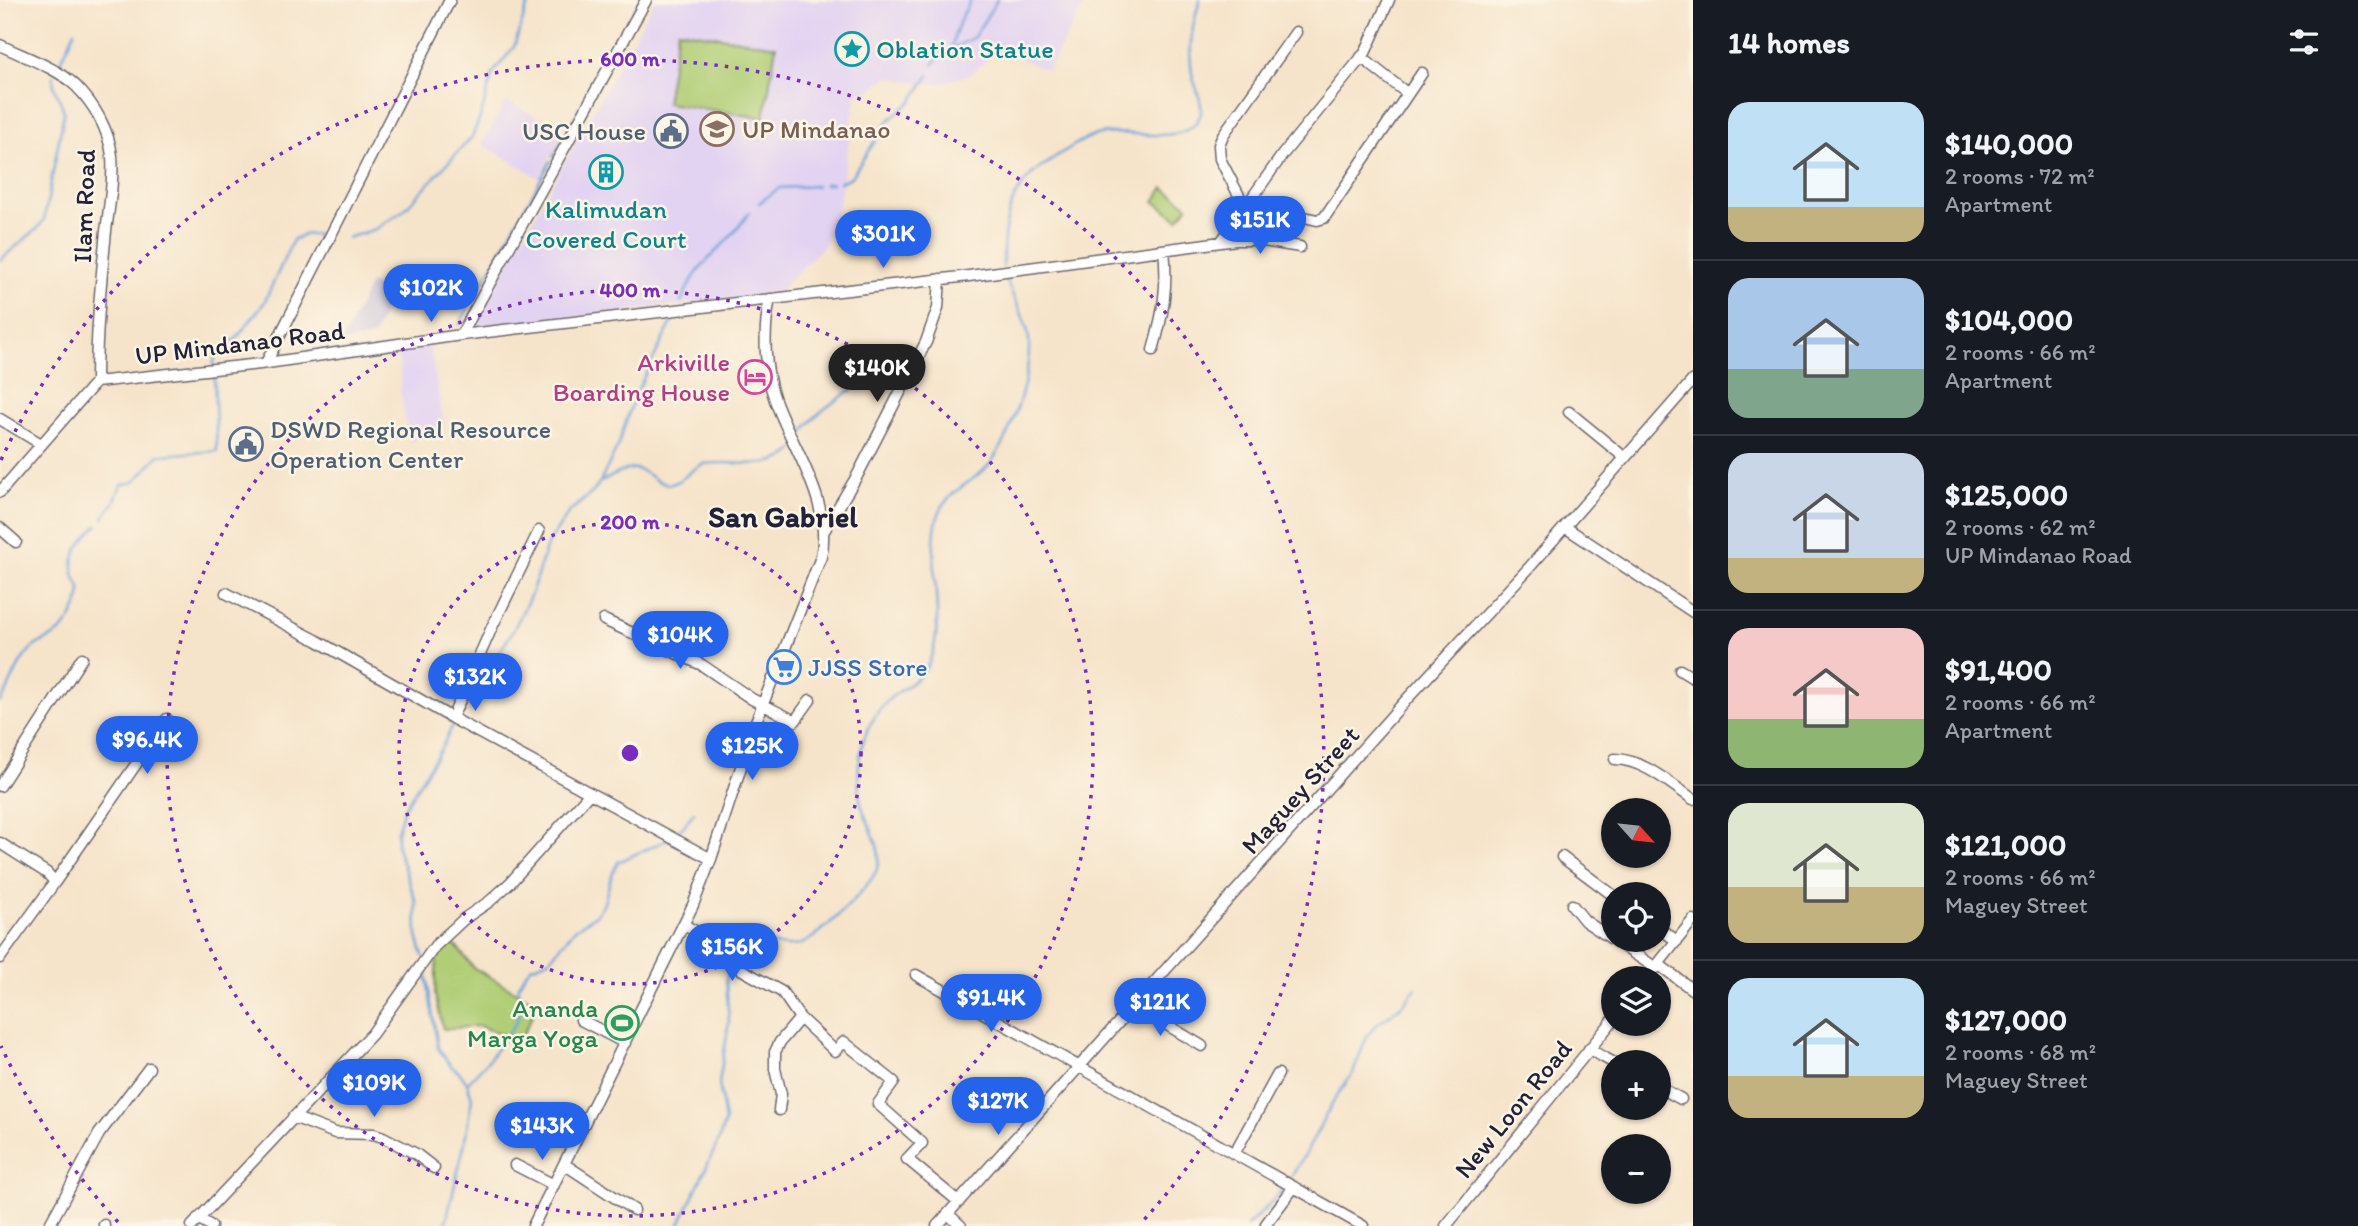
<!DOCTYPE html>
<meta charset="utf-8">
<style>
:root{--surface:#171b24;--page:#242831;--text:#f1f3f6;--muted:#9ea1a6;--line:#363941;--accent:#2563eb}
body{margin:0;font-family:Itim,sans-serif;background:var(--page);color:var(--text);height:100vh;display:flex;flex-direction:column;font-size:26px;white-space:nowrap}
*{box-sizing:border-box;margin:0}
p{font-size:23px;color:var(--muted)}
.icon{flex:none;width:38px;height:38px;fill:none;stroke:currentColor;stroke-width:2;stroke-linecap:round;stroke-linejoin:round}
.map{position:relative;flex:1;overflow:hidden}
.panel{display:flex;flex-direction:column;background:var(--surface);width:665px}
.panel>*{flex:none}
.needle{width:46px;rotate:117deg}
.buttons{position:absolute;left:1601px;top:798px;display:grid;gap:14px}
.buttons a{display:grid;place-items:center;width:70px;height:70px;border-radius:50%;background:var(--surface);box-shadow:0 2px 5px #0004;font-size:35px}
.price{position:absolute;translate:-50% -60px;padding:0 16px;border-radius:24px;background:var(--accent);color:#fff;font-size:23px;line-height:46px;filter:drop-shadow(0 2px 4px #0008)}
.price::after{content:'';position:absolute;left:50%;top:42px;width:21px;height:16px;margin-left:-10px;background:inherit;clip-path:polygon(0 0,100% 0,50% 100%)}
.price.on{background:#222;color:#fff}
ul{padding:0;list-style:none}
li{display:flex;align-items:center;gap:21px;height:175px;padding:0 35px}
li+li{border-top:2px solid var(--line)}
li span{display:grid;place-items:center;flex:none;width:196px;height:140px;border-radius:21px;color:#555}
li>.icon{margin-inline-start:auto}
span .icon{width:84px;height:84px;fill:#fffc;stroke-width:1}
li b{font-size:30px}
h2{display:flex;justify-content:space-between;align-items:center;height:84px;padding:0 35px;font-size:30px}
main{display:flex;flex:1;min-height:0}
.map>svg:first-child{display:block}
.built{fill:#e3d3f2}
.industrial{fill:#c6c0da}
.pitch{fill:#b0ce76;stroke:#697858;stroke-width:2}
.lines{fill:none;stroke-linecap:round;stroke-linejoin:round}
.stream{stroke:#6ca2da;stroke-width:2.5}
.minor-casing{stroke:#6c666d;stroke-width:13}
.minor{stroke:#fff;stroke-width:10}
.ring{fill:none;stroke:#7b2cbf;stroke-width:3.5;stroke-dasharray:3.5 7}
.labels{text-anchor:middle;stroke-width:5;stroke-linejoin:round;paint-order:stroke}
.culture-label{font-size:26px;fill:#0d838f;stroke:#fcf5e5;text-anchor:start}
.education-label{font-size:26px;fill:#785e54;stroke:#fcf5e5;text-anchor:start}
.service-label{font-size:26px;fill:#4e5e75;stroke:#fcf5e5;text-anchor:end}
.street-label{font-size:26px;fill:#22223b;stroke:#fcf5e5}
.hotel-label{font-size:26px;fill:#b23c85;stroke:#fcf5e5;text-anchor:end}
.shop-label{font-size:26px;fill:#366cbe;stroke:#fcf5e5;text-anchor:start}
.leisure-label{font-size:26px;fill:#27864d;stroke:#fcf5e5;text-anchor:end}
.quarter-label{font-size:30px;font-weight:bold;fill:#22223b;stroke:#fcf5e5}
.centre{fill:#7b2cbf;stroke:#fcf5e5;stroke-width:3.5}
.ring-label{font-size:21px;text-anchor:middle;font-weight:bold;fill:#7b2cbf;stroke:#fcf5e5;stroke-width:5;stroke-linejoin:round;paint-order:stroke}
</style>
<main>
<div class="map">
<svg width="1693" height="1226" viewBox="0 0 1693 1226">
<rect width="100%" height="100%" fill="#fcf5e5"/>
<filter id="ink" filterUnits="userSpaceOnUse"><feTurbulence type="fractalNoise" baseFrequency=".0143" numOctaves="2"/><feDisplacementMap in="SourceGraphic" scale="14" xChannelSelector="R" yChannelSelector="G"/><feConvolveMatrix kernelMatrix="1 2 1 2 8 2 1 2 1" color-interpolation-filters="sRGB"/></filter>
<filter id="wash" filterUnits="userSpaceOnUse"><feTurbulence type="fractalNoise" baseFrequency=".00686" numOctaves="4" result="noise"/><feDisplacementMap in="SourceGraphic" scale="28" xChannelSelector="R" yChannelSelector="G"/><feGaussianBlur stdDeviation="1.57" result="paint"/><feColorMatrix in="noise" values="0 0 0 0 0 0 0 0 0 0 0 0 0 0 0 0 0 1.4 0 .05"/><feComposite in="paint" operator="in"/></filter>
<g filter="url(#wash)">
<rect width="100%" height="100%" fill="#f6e4ca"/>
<path class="built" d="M 655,0 L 1086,0 L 1048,71 L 997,48 L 985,62 L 971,74 L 957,79 L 942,83 L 924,84 L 887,77 L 871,90 L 857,93 L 840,198 L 832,230 L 825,245 L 787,283 L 780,293 L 472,329 Z
M 506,101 L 564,131 L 539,178 L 482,144 Z
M 430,346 L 444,425 L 410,442 L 400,390 L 400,369 L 397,350 Z"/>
<path class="industrial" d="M 370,283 L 393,293 L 373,337 L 342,342 Z"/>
<path class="pitch" d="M 678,30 L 776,46 L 764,118 L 666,103 Z
M 1164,188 L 1188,206 L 1178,219 L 1154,201 Z
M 449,938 L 474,968 L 538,1004 L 519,1042 L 480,1026 L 443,1029 L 435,994 L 437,952 Z"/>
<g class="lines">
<path class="stream" d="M 951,48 L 960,20 L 971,0
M 933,65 L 940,55 L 974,37 L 997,0
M 58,67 L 75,31
M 553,157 L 640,0
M 840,182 L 851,177 L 889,120 L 912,101 L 929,75
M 825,184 L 832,183
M 759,203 L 779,188 L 816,186
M 347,238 L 376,229 L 404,210 L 472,137 L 481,115 L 493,73 L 514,47 L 526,10 L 532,0
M 0,260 L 38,228 L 44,220 L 64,113 C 62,98 51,91 54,75
M 1003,267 C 1002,232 1007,194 1037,170 C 1042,166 1049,163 1054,158 C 1066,150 1082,139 1096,135 C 1122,127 1180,148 1198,120 C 1207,107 1194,86 1192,73 C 1188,48 1192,24 1200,0
M 681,302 C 695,270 705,263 728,239 C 736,231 743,221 750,212
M 459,325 L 551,161
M 213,366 L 217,352 L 235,340 L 264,303 L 293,240 L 305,234 L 319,235
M 800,439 C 819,397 864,397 882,353
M 600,482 C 610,478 621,470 631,469 C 645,467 656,486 671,484 C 684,482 691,467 704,464 C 732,459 771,473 794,450
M 103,518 L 115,501 L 121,485 L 134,482 L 159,455 L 217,451 L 214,374
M 0,702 C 13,685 14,667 30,650 C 38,642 48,640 57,634 C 68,627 77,609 80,597 C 82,588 78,585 75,577 C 67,557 84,537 98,525
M 458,716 L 476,693 L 482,679 L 513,631 L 531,594 L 547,545 L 569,512 L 593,492 L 600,482 L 618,446 L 634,397 L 675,316
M 674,835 L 683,827 L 694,812
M 423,956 L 417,936 L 416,902 L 397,847 L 397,832 L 404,808 L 442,747 L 454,723
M 735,959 C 756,931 772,951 798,945 C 815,942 861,894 872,878 C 891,851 865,827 860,799 C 857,780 858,754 865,736 C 869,724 878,710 887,701 C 902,687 921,681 929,662 C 948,620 926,565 937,520 C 943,495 965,486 983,471 C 1009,448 1035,367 1028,333 C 1024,312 1010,295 1005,275
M 425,967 L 438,1048 L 451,1066 L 460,1073 L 467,1083 L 472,1098 L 464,1146 L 445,1226
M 467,1083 L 487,1062 L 515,1024 L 523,1005 L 518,988 L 524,975 L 531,967 L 549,960 L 575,929 L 596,915 L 604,903 L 611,877 L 618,862 L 667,840
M 1289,1180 L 1306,1153 L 1334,1100 L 1353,1073 L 1367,1036 L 1375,1026 L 1401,1006 L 1416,988
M 679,1226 L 718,1142 L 725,1121 L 719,1083 L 729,1022 L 726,980 L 730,968
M 1247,1226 L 1269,1205 L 1285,1186"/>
</g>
</g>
<g filter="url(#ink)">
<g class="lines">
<g class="minor-casing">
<path id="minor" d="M 1296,32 L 1223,135 L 1219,145 L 1220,159 L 1245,207 L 1251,211 L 1264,214 L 1296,215 L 1317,220 L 1324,218 L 1422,73
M 0,45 C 24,57 56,67 76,86 C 94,104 109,130 112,156 C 114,181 109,207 106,231 C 101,281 96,331 96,382
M 1361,57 L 1408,94
M 1221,242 L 1283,154 L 1365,53 L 1389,0
M 461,335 L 646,0
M 1153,350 C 1163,316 1168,285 1164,250
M 266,363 L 450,0
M 96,382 L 260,364 L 461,335 L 969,276 L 1236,240 L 1257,240 L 1300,247
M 1569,412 L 1624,457
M 0,419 L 41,444
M 0,492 L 96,382
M 1565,527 L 1693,612
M 0,528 L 16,542
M 824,531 L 857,476 L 926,342 L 938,308 L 940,279
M 226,593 L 316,640 L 452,718 L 711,859
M 604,620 L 702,665 L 752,699 L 795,721 L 810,700
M 1680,670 L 1693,678
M 452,718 L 492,627 L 539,531
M 1615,759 C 1644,760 1669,783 1693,799
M 0,786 L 82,658
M 0,843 L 47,873 L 55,882
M 1562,857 L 1614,896
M 1572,905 L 1585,921 L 1656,968
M 684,925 L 719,944 L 737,967 L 782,992 L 800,1018 L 835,1051 L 844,1042 L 894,1082 L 878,1104 L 922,1143 L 907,1159 L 959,1202
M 1659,928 L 1677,941
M 0,958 L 55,882 L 167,719
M 1658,964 L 1693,990
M 916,975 L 1363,1226
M 1647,978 L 1693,920
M 1134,1005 L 1202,1046
M 581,1020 L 625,1043
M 1589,1049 L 1614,1063
M 1659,1087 L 1681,1099
M 779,1110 L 781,1094 L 775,1069 L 775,1052 L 780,1042 L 800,1018
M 293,1117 L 335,1133 L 374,1134 L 383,1137 L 416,1154 L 434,1168
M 1234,1154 L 1278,1074
M 564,1164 L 634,1210
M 515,1165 L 554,1185
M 948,1214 L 961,1226
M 198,1218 L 211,1226
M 1266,1224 L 1294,1187
M 49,1226 L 99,1134 L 149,1068
M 104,1226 L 104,1225
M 192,1226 L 372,1034 L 435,946 L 465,918 L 490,901 L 510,883 L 590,793
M 533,1226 L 693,905 L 711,859 L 755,724 L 821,557 C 833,502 793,450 775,400 C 764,370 763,330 770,299
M 937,1226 L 1407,699 L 1528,569 L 1693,380
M 1446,1226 L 1614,1019"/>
</g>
<use href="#minor" class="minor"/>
</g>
</g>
<g class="ring">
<circle cx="630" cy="753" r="231"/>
<circle cx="630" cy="753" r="463"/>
<path d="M118 1222A694 694 0 0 1 1 1046M1 460A694 694 0 1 1 1142 1222"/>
</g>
<defs>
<g id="sight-ring" transform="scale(1.75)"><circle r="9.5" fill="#fcf5e5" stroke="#0f9aa8" stroke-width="1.5"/><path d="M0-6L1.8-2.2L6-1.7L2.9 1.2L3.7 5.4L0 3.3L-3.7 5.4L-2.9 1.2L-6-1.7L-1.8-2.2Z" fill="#0f9aa8"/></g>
<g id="university-ring" transform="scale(1.75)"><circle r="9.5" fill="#fcf5e5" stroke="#8d6e63" stroke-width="1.5"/><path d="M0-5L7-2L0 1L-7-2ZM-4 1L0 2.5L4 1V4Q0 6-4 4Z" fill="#8d6e63"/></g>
<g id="civic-ring" transform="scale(1.75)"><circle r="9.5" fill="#fcf5e5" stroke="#5c6f8a" stroke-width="1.5"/><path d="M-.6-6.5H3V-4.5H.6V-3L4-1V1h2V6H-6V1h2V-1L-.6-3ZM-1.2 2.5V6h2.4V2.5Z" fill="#5c6f8a"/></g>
<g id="building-ring" transform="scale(1.75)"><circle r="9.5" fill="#fcf5e5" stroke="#0f9aa8" stroke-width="1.5"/><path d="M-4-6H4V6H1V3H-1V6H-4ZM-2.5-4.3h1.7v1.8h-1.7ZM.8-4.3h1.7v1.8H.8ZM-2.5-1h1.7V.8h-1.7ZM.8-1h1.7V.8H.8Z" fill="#0f9aa8"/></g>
<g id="hotel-ring" transform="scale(1.75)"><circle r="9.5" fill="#fcf5e5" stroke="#d1479c" stroke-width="1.5"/><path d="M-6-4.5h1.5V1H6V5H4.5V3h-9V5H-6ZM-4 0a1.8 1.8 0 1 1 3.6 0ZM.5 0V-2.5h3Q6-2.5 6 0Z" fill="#d1479c"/></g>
<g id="supermarket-ring" transform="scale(1.75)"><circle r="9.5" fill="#fcf5e5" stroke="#3f7fe0" stroke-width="1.5"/><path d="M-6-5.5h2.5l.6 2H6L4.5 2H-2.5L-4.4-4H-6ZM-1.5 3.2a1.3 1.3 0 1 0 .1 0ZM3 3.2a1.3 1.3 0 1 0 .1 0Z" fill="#3f7fe0"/></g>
<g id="stadium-ring" transform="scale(1.75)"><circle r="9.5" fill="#fcf5e5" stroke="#2e9e5b" stroke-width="1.5"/><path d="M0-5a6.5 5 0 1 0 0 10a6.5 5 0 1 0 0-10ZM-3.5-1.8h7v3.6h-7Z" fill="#2e9e5b"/></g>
</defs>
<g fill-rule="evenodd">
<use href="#sight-ring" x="852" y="49"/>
<use href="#university-ring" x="717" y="129"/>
<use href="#civic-ring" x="671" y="131"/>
<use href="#building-ring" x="606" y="172"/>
<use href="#hotel-ring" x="755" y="377"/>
<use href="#civic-ring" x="246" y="444"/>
<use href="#supermarket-ring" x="784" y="667"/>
<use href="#stadium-ring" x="622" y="1023"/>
</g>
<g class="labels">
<g class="culture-label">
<text x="876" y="58">Oblation Statue</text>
<text x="606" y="218" text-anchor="middle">Kalimudan<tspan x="606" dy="30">Covered Court</tspan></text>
</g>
<g class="education-label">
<text x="742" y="138">UP Mindanao</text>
</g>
<g class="service-label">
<text x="646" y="140">USC House</text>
<text x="270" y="438" text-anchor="start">DSWD Regional Resource<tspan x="270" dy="30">Operation Center</tspan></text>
</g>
<g class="street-label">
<text transform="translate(84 206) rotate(-88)" y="9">Ilam Road</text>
<text transform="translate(240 343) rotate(-7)" y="9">UP Mindanao Road</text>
<text transform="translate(1300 790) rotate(-48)" y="9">Maguey Street</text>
<text transform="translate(1513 1109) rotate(-51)" y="9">New Loon Road</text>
</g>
<g class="hotel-label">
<text x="730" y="371">Arkiville<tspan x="730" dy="30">Boarding House</tspan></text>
</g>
<g class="shop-label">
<text x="808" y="676">JJSS Store</text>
</g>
<g class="leisure-label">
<text x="598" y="1017">Ananda<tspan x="598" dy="30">Marga Yoga</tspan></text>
</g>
<g class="quarter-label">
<text x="783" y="527">San Gabriel</text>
</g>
</g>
<circle cx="630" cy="753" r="10" class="centre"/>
<g class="ring-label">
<text x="630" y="66">600 m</text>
<text x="630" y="297">400 m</text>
<text x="630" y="529">200 m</text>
</g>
</svg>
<div class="buttons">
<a><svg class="needle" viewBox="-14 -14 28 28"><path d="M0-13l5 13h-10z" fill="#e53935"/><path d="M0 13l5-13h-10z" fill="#9ea1a6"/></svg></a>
<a><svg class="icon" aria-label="locate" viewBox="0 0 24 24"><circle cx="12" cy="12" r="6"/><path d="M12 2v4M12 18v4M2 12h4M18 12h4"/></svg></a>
<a><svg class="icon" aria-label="layers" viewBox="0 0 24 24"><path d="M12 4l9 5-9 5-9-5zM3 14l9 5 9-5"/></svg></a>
<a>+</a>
<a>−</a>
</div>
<b class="price" style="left:1260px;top:256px">$151K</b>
<b class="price" style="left:883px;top:270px">$301K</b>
<b class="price" style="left:431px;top:324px">$102K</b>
<b class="price on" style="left:877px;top:404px">$140K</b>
<b class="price" style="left:680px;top:671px">$104K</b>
<b class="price" style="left:475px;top:713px">$132K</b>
<b class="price" style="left:147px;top:776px">$96.4K</b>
<b class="price" style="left:752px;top:782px">$125K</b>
<b class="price" style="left:732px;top:983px">$156K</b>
<b class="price" style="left:991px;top:1034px">$91.4K</b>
<b class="price" style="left:1160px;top:1038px">$121K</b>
<b class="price" style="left:374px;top:1119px">$109K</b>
<b class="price" style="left:998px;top:1137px">$127K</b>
<b class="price" style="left:542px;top:1162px">$143K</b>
</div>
<section class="panel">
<h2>14 homes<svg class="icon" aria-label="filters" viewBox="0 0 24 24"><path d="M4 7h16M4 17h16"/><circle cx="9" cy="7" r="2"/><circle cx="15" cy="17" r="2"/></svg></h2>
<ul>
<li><span style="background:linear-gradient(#bfe0f5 75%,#c2b280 0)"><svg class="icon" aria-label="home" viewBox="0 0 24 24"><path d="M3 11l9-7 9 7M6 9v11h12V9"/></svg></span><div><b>$140,000</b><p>2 rooms · 72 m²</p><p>Apartment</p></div></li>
<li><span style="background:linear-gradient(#a9c7e8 65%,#7fa58c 0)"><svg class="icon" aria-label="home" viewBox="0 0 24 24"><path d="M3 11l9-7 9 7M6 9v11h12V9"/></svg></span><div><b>$104,000</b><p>2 rooms · 66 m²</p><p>Apartment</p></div></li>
<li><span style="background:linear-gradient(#c9d6e8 75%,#c2b280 0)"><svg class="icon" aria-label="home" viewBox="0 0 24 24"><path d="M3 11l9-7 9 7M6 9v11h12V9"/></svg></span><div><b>$125,000</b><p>2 rooms · 62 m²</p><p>UP Mindanao Road</p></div></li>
<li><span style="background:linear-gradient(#f6c9c9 65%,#8fb573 0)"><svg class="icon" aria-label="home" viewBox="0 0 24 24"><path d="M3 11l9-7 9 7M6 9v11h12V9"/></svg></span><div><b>$91,400</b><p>2 rooms · 66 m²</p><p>Apartment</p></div></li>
<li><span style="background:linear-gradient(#dfe7d0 60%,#c2b280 0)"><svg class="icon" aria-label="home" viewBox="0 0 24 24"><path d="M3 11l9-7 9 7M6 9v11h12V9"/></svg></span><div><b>$121,000</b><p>2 rooms · 66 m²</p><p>Maguey Street</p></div></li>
<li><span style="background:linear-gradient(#bfe0f5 70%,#c2b280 0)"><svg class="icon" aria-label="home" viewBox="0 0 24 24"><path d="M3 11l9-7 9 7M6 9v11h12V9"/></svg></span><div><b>$127,000</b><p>2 rooms · 68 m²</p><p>Maguey Street</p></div></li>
</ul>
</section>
</main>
